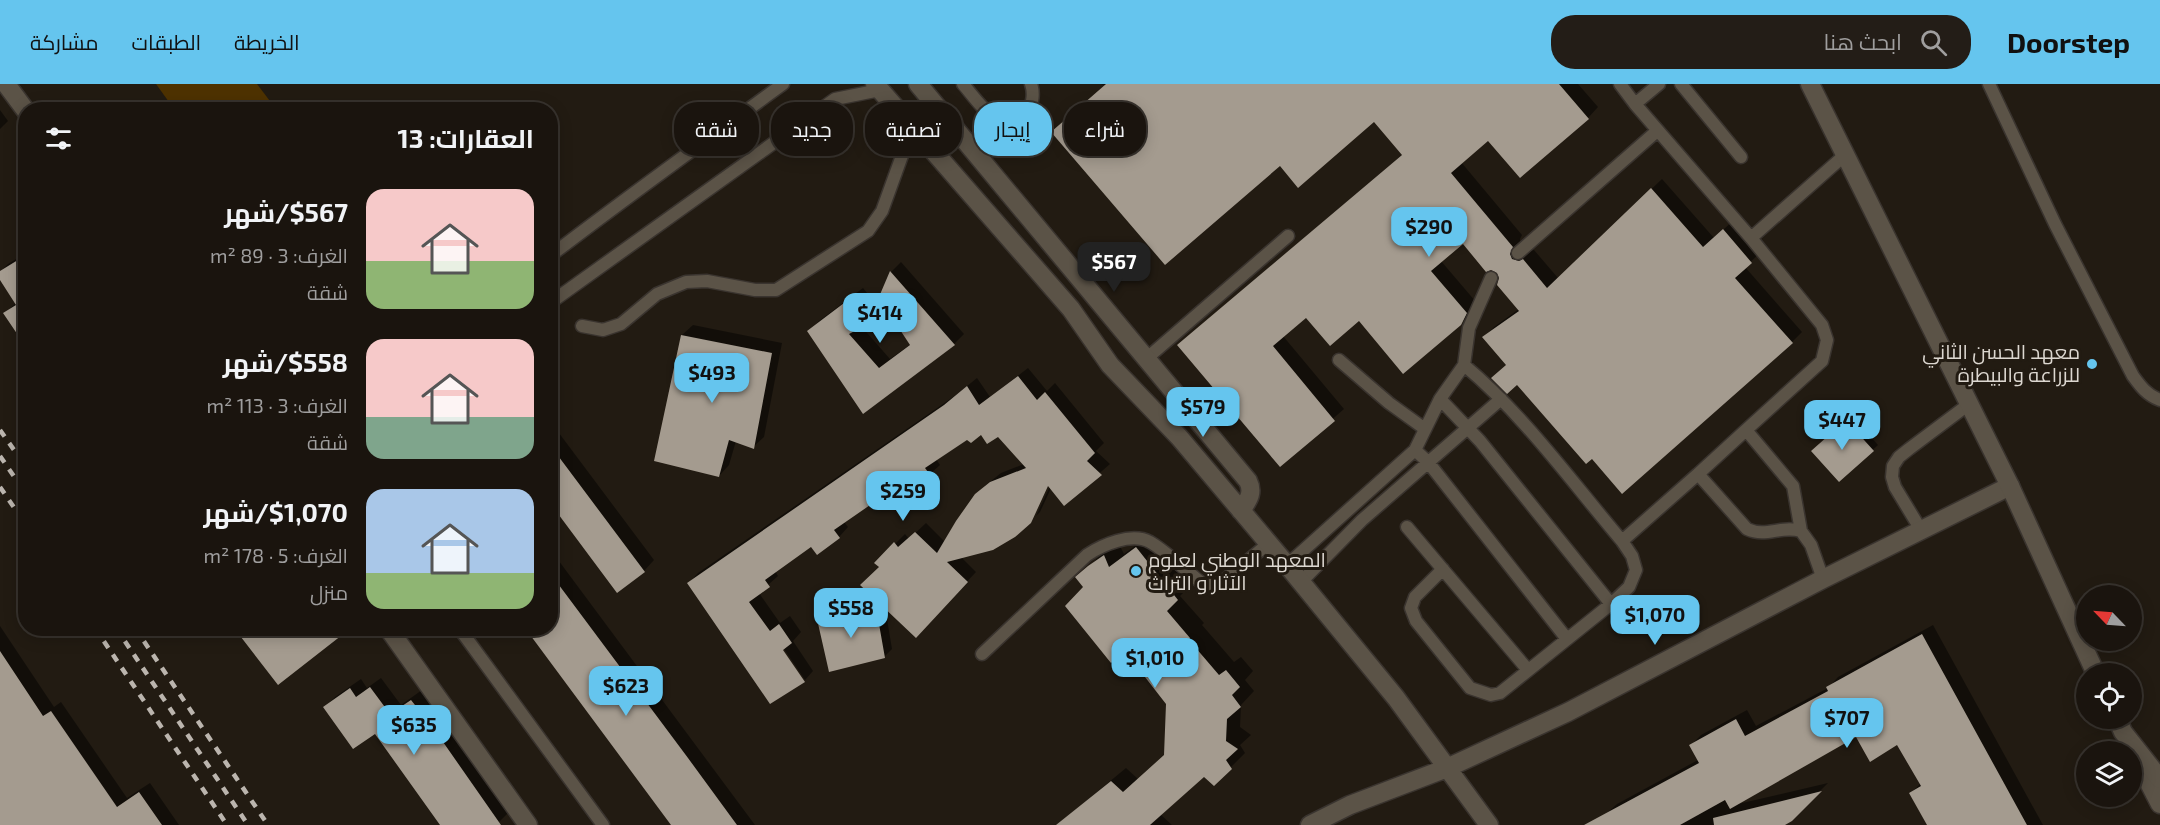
<!DOCTYPE html>
<html lang="ar">
<meta charset="utf-8">
<style>
:root{--surface:#1a140e;--page:#231d17;--text:#f1f3f6;--muted:#9f9e9e;--line:#38332e;--accent:#65c5ee}
body{margin:0;font-family:"Exo 2",Cairo,sans-serif;background:var(--page);color:var(--text);direction:rtl;height:100vh;display:flex;flex-direction:column;font-size:22px;white-space:nowrap}
*{box-sizing:border-box;margin:0}
p{font-size:20px;color:var(--muted)}
.icon{flex:none;width:33px;height:33px;fill:none;stroke:currentColor;stroke-width:2;stroke-linecap:round;stroke-linejoin:round}
.map{position:relative;flex:1;overflow:hidden;direction:ltr}
.sheet{position:absolute;left:18px;top:18px;width:540px;height:534px;display:flex;flex-direction:column;background:var(--surface);border-radius:24px;box-shadow:0 3px 15px #0003,0 0 0 2px var(--line);direction:rtl}
.sheet>*{flex:none}
.banner{position:absolute;left:576px;top:18px;width:570px;height:54px;direction:rtl;display:flex;gap:12px}
.needle{width:39px;rotate:295deg}
.controls{position:absolute;left:2076px;top:501px;display:grid;gap:12px}
.controls a{display:grid;place-items:center;width:66px;height:66px;border-radius:50%;background:var(--surface);box-shadow:0 3px 15px #0003,0 0 0 2px var(--line);font-size:30px}
.price{position:absolute;translate:-50% -51px;padding:0 14px;border-radius:12px;background:var(--accent);color:#111;font-size:20px;line-height:39px;filter:drop-shadow(0 2px 3px #0008)}
.price::after{content:'';position:absolute;left:50%;top:36px;width:18px;height:14px;margin-left:-9px;background:inherit;clip-path:polygon(0 0,100% 0,50% 100%)}
.price.on{background:#222;color:#fff}
ul{padding:0;list-style:none}
li{display:flex;align-items:center;gap:18px;height:150px;padding:0 24px}
li span{display:grid;place-items:center;flex:none;width:168px;height:120px;border-radius:18px;color:#555}
li>.icon{margin-inline-start:auto}
span .icon{width:72px;height:72px;fill:#fffc;stroke-width:1}
li b{font-size:26px}
h2{display:flex;justify-content:space-between;align-items:center;height:72px;padding:0 24px;font-size:26px}
.tag{padding:0 21px;border-radius:24px;background:var(--surface);box-shadow:0 3px 15px #0003,0 0 0 2px var(--line);font-size:21px;line-height:54px}
.tag.on{background:var(--accent);color:#111}
header{display:flex;align-items:center;gap:36px;box-sizing:border-box;height:84px;padding:0 30px;background:var(--accent);color:#111}
header strong{font-size:28px}
nav{display:flex;gap:33px;margin-inline-start:auto;font-size:21px}
.search{width:420px;height:54px;background:var(--page);display:flex;align-items:center;gap:15px;box-sizing:border-box;padding:0 21px;border-radius:24px;color:var(--muted);font-size:22px}
.map>svg:first-child{display:block}
.green{fill:#4e3200}
.shadow{fill:#0007;fill-rule:evenodd}
.building{fill:#a49b8f;fill-rule:evenodd}
.lines{fill:none;stroke-linecap:round;stroke-linejoin:round}
.service-casing{stroke:#3a342f;stroke-width:15}
.minor-casing{stroke:#3a342f;stroke-width:21}
.tertiary-casing{stroke:#3a342f;stroke-width:21}
.service{stroke:#5b5347;stroke-width:12}
.minor{stroke:#5b5347;stroke-width:18}
.tertiary{stroke:#5b5347;stroke-width:18}
.rail{stroke:#bbb5ae;stroke-width:4.5;stroke-dasharray:8 8;stroke-linecap:butt}
.poi-dot{fill:#65c5ee;stroke:#221b12;stroke-width:2}
.labels{text-anchor:middle;stroke-width:6;stroke-linejoin:round;paint-order:stroke}
.poi-label{font-size:20px;fill:#dcd7d0;stroke:#221b12;text-anchor:end}
</style>
<header>
<strong>Doorstep</strong>
<div class="search"><svg class="icon" aria-label="search" viewBox="0 0 24 24"><circle cx="10" cy="10" r="6"/><path d="M15 15l6 6"/></svg>ابحث هنا</div>
<nav><a>الخريطة</a><a>الطبقات</a><a>مشاركة</a></nav>
</header>
<div class="map">
<svg width="2160" height="741" viewBox="0 0 2160 741">
<rect width="100%" height="100%" fill="#221b12"/>
<path class="green" d="M 156,0 L 257,0 L 276,25 L 174,25 Z"/>
<path class="shadow" d="M 1101,0 L 1578,0 L 1598,23 L 1588,34 L 1488,55 L 1461,78 L 1522,151 L 1520,155 L 1521,164 L 1527,167 L 1534,166 L 1558,194 L 1662,95 L 1714,154 L 1734,136 L 1761,168 L 1745,183 L 1802,248 L 1792,258 L 1508,281 L 1484,253 L 1494,243 L 1519,225 L 1498,188 L 1463,158 L 1441,177 L 1476,218 L 1471,229 L 1460,240 L 1307,232 L 1283,252 L 1344,325 L 1280,381 L 1190,251 L 1403,70 L 1374,36 L 1280,80 Z
M 0,26 L 8,37 L 0,45 Z
M 26,169 L 26,261 L 5,229 L 17,218 L 0,193 L 0,188 L 8,180 Z
M 901,178 L 964,250 L 954,260 L 863,327 L 809,248 L 819,237 L 863,204 L 877,221 L 891,188 ZM 890,227 L 911,260 L 890,275 L 861,242 Z
M 693,241 L 782,259 L 764,353 L 753,363 L 736,357 L 729,381 L 719,392 L 682,251 Z
M 1028,284 L 1047,307 L 1055,299 L 1104,359 L 1096,367 L 1110,380 L 1064,420 L 1051,404 L 1040,428 L 1036,432 L 1053,396 L 961,473 L 976,488 L 925,542 L 885,523 L 892,565 L 884,573 L 819,536 L 827,528 L 879,517 L 881,483 L 876,479 L 905,450 L 909,455 L 926,439 L 945,458 L 976,411 L 986,401 L 1001,389 L 1024,380 L 998,351 L 981,348 L 967,354 L 936,375 L 940,381 L 930,390 L 906,407 L 899,399 L 844,438 L 848,443 L 839,453 L 812,461 L 775,487 L 778,492 L 759,509 L 780,539 L 790,532 L 801,548 L 793,557 L 813,587 L 805,596 L 780,559 L 689,499 L 698,489 L 956,311 L 977,294 L 990,313 Z
M 1852,332 L 1878,361 L 1839,396 L 1818,362 Z
M 550,337 L 654,476 L 644,487 L 550,417 Z
M 1151,450 L 1191,501 L 1180,512 L 1204,539 L 1202,541 L 1234,578 L 1241,573 L 1253,587 L 1245,596 L 1254,607 L 1241,621 L 1240,643 L 1251,651 L 1240,661 L 1245,669 L 1214,700 L 1204,690 L 1160,730 L 1172,741 L 1057,741 L 1126,684 L 1138,695 L 1166,670 L 1168,619 L 1078,493 L 1104,468 L 1118,458 L 1124,470 Z
M 550,465 L 755,741 L 673,741 L 550,544 Z
M 1933,541 L 2043,741 L 1929,741 L 1911,709 L 1921,699 L 1898,659 L 1857,651 L 1738,720 L 1828,699 L 1791,736 L 1782,741 L 1612,741 L 1606,730 L 1617,720 L 1698,676 L 1691,661 L 1701,651 L 1747,626 L 1756,642 L 1828,604 L 1838,593 Z
M 0,542 L 54,623 L 61,618 L 127,714 L 150,699 L 179,741 L 0,741 Z
M 381,594 L 401,621 L 422,606 L 509,728 L 496,741 L 442,741 L 375,648 L 325,623 L 335,613 L 361,595 L 367,604 Z"/>
<path class="building" d="M 1106,0 L 1559,0 L 1589,35 L 1520,94 L 1488,57 L 1451,89 L 1513,163 L 1510,170 L 1512,175 L 1519,177 L 1523,175 L 1547,204 L 1651,104 L 1703,163 L 1723,145 L 1752,179 L 1735,194 L 1793,259 L 1622,410 L 1592,375 L 1586,380 L 1517,301 L 1507,310 L 1491,294 L 1506,281 L 1482,253 L 1519,227 L 1497,201 L 1499,194 L 1497,189 L 1491,186 L 1486,188 L 1463,160 L 1431,187 L 1467,229 L 1461,241 L 1403,290 L 1359,237 L 1330,262 L 1306,234 L 1273,262 L 1335,337 L 1280,383 L 1177,261 L 1402,71 L 1374,38 L 1298,104 L 1280,82 L 1165,181 L 1051,48 Z
M 26,171 L 26,263 L 3,229 L 16,221 L 0,196 L 0,187 Z
M 890,187 L 955,261 L 863,330 L 807,247 L 852,213 L 870,234 ZM 889,229 L 910,261 L 879,284 L 849,250 Z
M 681,251 L 772,269 L 754,365 L 729,356 L 719,393 L 654,377 Z
M 1018,292 L 1037,316 L 1045,308 L 1095,369 L 1087,377 L 1102,391 L 1064,422 L 1048,402 L 1031,439 L 1015,453 L 993,466 L 947,478 L 968,498 L 916,554 L 860,501 L 879,483 L 874,479 L 894,458 L 898,463 L 915,448 L 937,469 L 956,437 L 975,410 L 990,398 L 1026,384 L 998,353 L 987,360 L 981,351 L 971,359 L 967,356 L 925,384 L 931,392 L 905,409 L 899,401 L 834,446 L 840,454 L 817,471 L 811,463 L 765,496 L 770,503 L 749,518 L 770,547 L 779,540 L 792,559 L 783,566 L 805,598 L 770,620 L 687,499 L 944,321 L 967,302 L 979,321 Z
M 1846,336 L 1874,367 L 1839,398 L 1811,367 Z
M 550,361 L 645,488 L 617,509 L 550,419 Z
M 1136,463 L 1178,516 L 1167,527 L 1190,554 L 1189,556 L 1219,591 L 1226,586 L 1240,603 L 1232,611 L 1241,623 L 1227,635 L 1226,657 L 1238,665 L 1226,676 L 1232,685 L 1214,702 L 1204,693 L 1150,741 L 1056,741 L 1111,697 L 1123,708 L 1164,671 L 1166,620 L 1124,566 L 1111,579 L 1065,522 L 1083,503 L 1075,493 L 1088,482 L 1104,471 L 1109,483 Z
M 550,489 L 688,674 L 737,741 L 671,741 L 525,544 L 550,544 Z
M 876,523 L 885,574 L 829,588 L 817,535 Z
M 234,544 L 351,544 L 278,601 Z
M 1922,550 L 2027,741 L 1927,741 L 1909,709 L 1921,702 L 1897,661 L 1870,678 L 1856,653 L 1730,725 L 1725,716 L 1680,741 L 1584,741 L 1699,679 L 1689,661 L 1736,635 L 1745,652 L 1828,607 L 1826,603 Z
M 0,567 L 43,632 L 51,627 L 117,723 L 139,708 L 162,741 L 0,741 Z
M 370,603 L 390,630 L 411,616 L 434,645 L 501,741 L 440,741 L 375,650 L 353,665 L 323,623 L 350,604 L 356,613 Z
M 1822,707 L 1792,737 L 1785,741 L 1714,741 L 1713,734 Z"/>
<g class="lines">
<g class="service-casing">
<path id="service" d="M 963,0 C 980,20 1001,55 1028,26 C 1033,20 1034,8 1031,0
M 1620,0 L 1635,20 L 1659,0
M 1681,0 L 1741,73
M 1989,0 L 2055,140 L 2133,292 C 2141,303 2147,311 2160,316
M 1635,20 L 1751,154 L 1822,241 L 1827,256 L 1822,277 L 1746,346 L 1793,402 L 1801,447 L 1811,461 L 1823,495
M 1751,154 L 1846,70
M 1518,169 L 1657,47
M 550,172 C 627,113 705,57 783,0
M 1491,194 L 1469,244 L 1464,281 L 1440,315 L 1415,366 L 1428,378 L 1567,555
M 550,219 L 835,15 L 880,6
M 582,242 L 603,246 L 621,240 L 657,210 L 686,198 L 707,197 L 755,206 L 776,206 L 868,147 L 882,127 L 912,44
M 1146,275 L 1288,152
M 1339,276 L 1389,319 L 1425,345
M 1464,281 C 1524,331 1571,397 1622,457 L 1698,390
M 1440,315 L 1480,357 L 1611,520
M 1746,346 L 1698,390 L 1747,445 C 1767,454 1780,441 1801,447
M 1407,443 L 1528,586
M 1921,446 L 1895,403 L 1892,393 L 1893,382 L 1899,373 L 1909,365 L 1969,320
M 1287,481 L 1415,366
M 1443,485 L 1415,513 L 1411,524 L 1416,537 L 1470,604 L 1491,611 L 1500,609 L 1611,520 L 1629,503 L 1636,486 L 1632,472 L 1622,457
M 1301,498 L 1362,436 L 1501,315
M 459,544 L 603,741
M 982,570 L 1087,471 C 1102,461 1131,448 1150,458 C 1166,467 1187,488 1203,500 L 1212,501 L 1221,499 L 1269,459"/>
</g>
<g class="minor-casing">
<path id="minor" d="M 6,0 L 26,27
M 875,0 L 1071,225 L 1110,281 L 1179,353 L 1287,481 L 1396,614 L 1489,741
M 918,0 L 1248,397 C 1254,409 1248,416 1241,427
M 388,544 L 528,741
M 2133,668 L 2160,720
M 1310,741 L 1350,721 L 1447,684 L 1568,628 L 1823,495 L 2010,402"/>
</g>
<g class="tertiary-casing">
<path id="tertiary" d="M 1810,0 L 2010,402 L 2096,590
M 2117,634 L 2123,648 L 2160,695"/>
</g>
<use href="#service" class="service"/>
<use href="#minor" class="minor"/>
<use href="#tertiary" class="tertiary"/>
<path class="rail" d="M 0,346 L 26,383
M 0,372 L 26,410
M 0,403 L 26,441
M 95,544 L 227,741
M 116,544 L 248,741
M 135,544 L 268,741"/>
</g>
<g class="poi-dot">
<circle cx="2092" cy="280" r="6"/>
<circle cx="1136" cy="487" r="6"/>
</g>
<g class="labels">
<g class="poi-label">
<text x="2080" y="275">معهد الحسن الثاني<tspan x="2080" dy="23">للزراعة والبيطرة</tspan></text>
<text x="1148" y="483" text-anchor="start">المعهد الوطني لعلوم<tspan x="1148" dy="23">الآثار و التراث</tspan></text>
</g>
</g>
</svg>
<div class="controls">
<a><svg class="needle" viewBox="-14 -14 28 28"><path d="M0-13l5 13h-10z" fill="#e53935"/><path d="M0 13l5-13h-10z" fill="#9f9e9e"/></svg></a>
<a><svg class="icon" aria-label="locate" viewBox="0 0 24 24"><circle cx="12" cy="12" r="6"/><path d="M12 2v4M12 18v4M2 12h4M18 12h4"/></svg></a>
<a><svg class="icon" aria-label="layers" viewBox="0 0 24 24"><path d="M12 4l9 5-9 5-9-5zM3 14l9 5 9-5"/></svg></a>
</div>
<b class="price" style="left:1429px;top:174px">$290</b>
<b class="price on" style="left:1114px;top:209px">$567</b>
<b class="price" style="left:880px;top:260px">$414</b>
<b class="price" style="left:712px;top:320px">$493</b>
<b class="price" style="left:1203px;top:354px">$579</b>
<b class="price" style="left:1842px;top:367px">$447</b>
<b class="price" style="left:903px;top:438px">$259</b>
<b class="price" style="left:851px;top:555px">$558</b>
<b class="price" style="left:1655px;top:562px">$1,070</b>
<b class="price" style="left:1155px;top:605px">$1,010</b>
<b class="price" style="left:626px;top:633px">$623</b>
<b class="price" style="left:1847px;top:665px">$707</b>
<b class="price" style="left:414px;top:672px">$635</b>
<div class="banner">
<a class="tag">شراء</a>
<a class="tag on">إيجار</a>
<a class="tag">تصفية</a>
<a class="tag">جديد</a>
<a class="tag">شقة</a>
</div>
<section class="sheet">
<h2>العقارات: 13<svg class="icon" aria-label="filters" viewBox="0 0 24 24"><path d="M4 7h16M4 17h16"/><circle cx="9" cy="7" r="2"/><circle cx="15" cy="17" r="2"/></svg></h2>
<ul>
<li><span style="background:linear-gradient(#f6c9c9 60%,#8fb573 0)"><svg class="icon" aria-label="home" viewBox="0 0 24 24"><path d="M3 11l9-7 9 7M6 9v11h12V9"/></svg></span><div><b>$567/شهر</b><p>الغرف: 3 · 89 m²</p><p>شقة</p></div></li>
<li><span style="background:linear-gradient(#f6c9c9 65%,#7fa58c 0)"><svg class="icon" aria-label="home" viewBox="0 0 24 24"><path d="M3 11l9-7 9 7M6 9v11h12V9"/></svg></span><div><b>$558/شهر</b><p>الغرف: 3 · 113 m²</p><p>شقة</p></div></li>
<li><span style="background:linear-gradient(#a9c7e8 70%,#8fb573 0)"><svg class="icon" aria-label="home" viewBox="0 0 24 24"><path d="M3 11l9-7 9 7M6 9v11h12V9"/></svg></span><div><b>$1,070/شهر</b><p>الغرف: 5 · 178 m²</p><p>منزل</p></div></li>
</ul>
</section>
</div>
